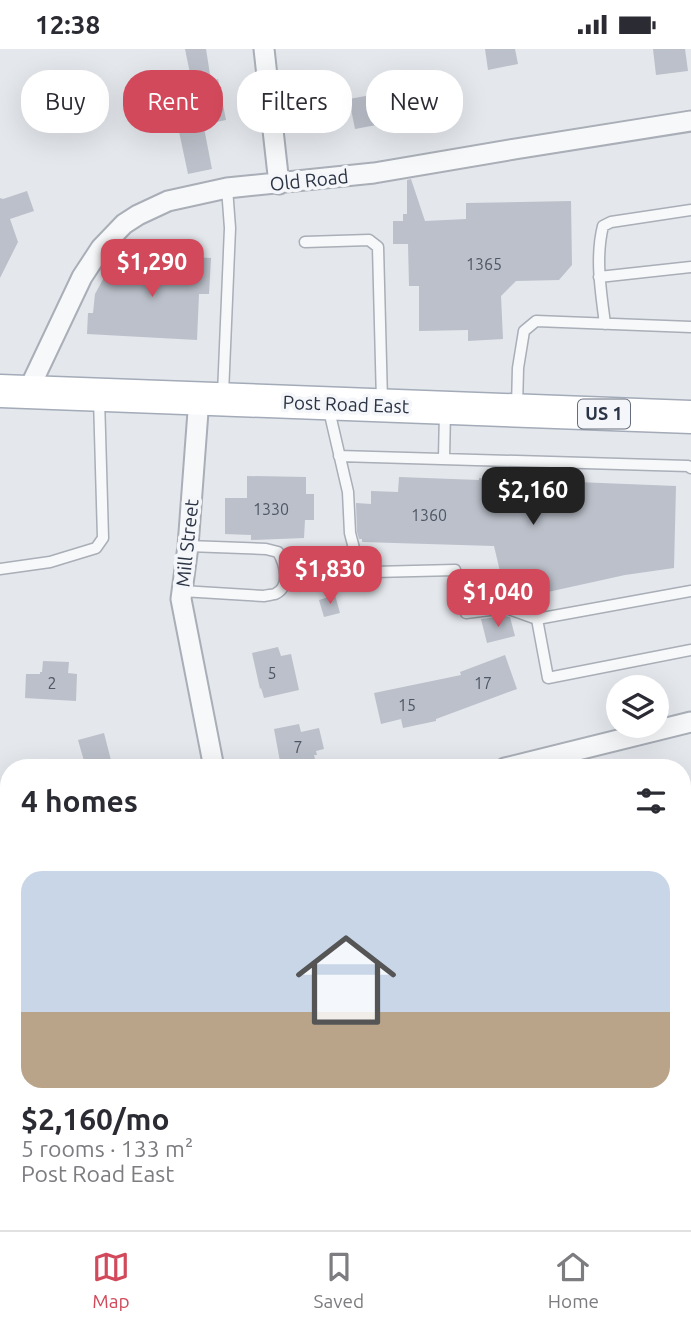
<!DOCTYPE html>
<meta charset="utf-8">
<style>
:root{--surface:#fff;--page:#f2f2f3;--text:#2b2b33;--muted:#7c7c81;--line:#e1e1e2;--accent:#d1495b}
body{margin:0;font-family:Ubuntu,sans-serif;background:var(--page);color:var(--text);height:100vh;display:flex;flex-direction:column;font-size:26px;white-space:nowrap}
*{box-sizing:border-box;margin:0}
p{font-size:23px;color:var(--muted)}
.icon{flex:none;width:38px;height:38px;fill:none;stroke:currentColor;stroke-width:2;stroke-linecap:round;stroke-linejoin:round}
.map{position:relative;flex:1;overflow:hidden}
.panel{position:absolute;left:0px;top:710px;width:691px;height:471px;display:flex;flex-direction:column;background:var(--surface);border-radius:28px 28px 0 0;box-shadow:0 7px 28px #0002}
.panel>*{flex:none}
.guide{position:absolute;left:21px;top:21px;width:649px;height:63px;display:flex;gap:14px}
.fabs{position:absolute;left:606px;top:626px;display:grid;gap:14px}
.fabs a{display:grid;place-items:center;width:63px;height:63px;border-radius:50%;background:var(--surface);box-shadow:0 7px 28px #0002;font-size:35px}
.price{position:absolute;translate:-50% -60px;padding:0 16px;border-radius:14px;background:var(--accent);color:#fff;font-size:23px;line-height:46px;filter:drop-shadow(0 2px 4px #0008)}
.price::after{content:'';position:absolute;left:50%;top:42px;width:21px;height:16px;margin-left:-10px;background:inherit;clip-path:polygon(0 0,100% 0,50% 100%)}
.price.active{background:#222;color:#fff}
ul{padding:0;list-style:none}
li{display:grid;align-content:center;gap:14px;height:371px;padding:0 21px}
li+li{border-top:2px solid var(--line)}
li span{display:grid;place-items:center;height:217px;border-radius:21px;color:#555}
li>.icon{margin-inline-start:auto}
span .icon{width:126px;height:126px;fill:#fffc;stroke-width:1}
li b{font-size:30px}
h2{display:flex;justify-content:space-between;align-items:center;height:84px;padding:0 21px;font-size:30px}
.chip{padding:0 24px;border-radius:28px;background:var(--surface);box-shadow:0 7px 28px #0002;font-size:24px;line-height:63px}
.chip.active{background:var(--accent);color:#fff}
.status{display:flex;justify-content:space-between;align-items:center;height:49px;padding:0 35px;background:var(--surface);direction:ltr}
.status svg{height:19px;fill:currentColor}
.tabs{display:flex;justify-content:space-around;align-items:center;height:98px;border-top:2px solid var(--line);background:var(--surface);font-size:19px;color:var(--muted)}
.tabs a{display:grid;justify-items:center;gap:4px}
.tabs .active{color:var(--accent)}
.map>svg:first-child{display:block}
.building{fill:#bbc0ca}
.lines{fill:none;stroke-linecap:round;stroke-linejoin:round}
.lane-casing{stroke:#a9aeb7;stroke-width:13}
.street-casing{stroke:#a9aeb7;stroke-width:23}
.primary-casing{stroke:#a3abb8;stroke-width:35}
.lane{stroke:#f7f8fa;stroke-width:10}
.street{stroke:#f7f8fa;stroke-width:19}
.primary{stroke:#fff;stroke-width:32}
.labels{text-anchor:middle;stroke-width:7;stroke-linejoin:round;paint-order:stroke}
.number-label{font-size:16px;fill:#4f5766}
.shield{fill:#f4f6f9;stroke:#676e7b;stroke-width:2}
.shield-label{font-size:18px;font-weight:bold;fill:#2b3445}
.street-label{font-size:19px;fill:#2b3445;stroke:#f4f6f9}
</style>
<div class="status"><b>12:38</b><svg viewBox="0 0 49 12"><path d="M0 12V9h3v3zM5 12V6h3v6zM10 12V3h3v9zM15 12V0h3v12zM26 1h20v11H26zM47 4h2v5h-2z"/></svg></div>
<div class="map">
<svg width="691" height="1181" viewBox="0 0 691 1181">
<rect width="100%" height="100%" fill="#e4e7ec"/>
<path class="building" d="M 185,0 L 206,0 L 211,32 L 218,30 L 226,71 L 211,74 L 211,77 L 204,79 L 212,120 L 188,125 L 177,73 L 182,72 L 180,47 L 194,44 Z
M 485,0 L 515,0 L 518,15 L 488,21 Z
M 653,0 L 685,0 L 688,22 L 656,26 Z
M 414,41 L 418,66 L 398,69 L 398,72 L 355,80 L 349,50 L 393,42 L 394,45 Z
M 411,130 L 425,172 L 466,170 L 466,154 L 571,152 L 572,216 L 559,231 L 516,232 L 501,247 L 503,290 L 468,292 L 468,281 L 419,282 L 419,237 L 409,237 L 408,195 L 393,195 L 393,172 L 403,172 L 403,165 L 407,165 L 407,131 Z
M 27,142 L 34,162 L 10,170 L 18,193 L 0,229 L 0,149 L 3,150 Z
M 140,205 L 211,209 L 209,245 L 199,245 L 197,291 L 87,285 L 88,264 L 93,264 L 95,245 L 108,221 L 139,225 Z
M 247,427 L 306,428 L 306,445 L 314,445 L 314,471 L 305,471 L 304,489 L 251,491 L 251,486 L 225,485 L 225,449 L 247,449 Z
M 399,428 L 479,431 L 479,429 L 676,437 L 674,519 L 625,526 L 507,552 L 494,497 L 362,493 L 362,490 L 359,490 L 357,483 L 356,454 L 371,455 L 371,442 L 398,443 Z
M 335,546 L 340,564 L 324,568 L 319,551 Z
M 505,567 L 510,568 L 515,587 L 487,594 L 481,570 Z
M 278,598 L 281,607 L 291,605 L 299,641 L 264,649 L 261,639 L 260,640 L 252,604 Z
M 505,606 L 517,640 L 436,670 L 436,672 L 403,679 L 401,670 L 381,675 L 374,644 L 461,626 L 460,623 Z
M 43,612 L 69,613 L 68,624 L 77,625 L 76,652 L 25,649 L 26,625 L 40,625 L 40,623 L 42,623 Z
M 299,675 L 301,683 L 319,679 L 324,700 L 316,702 L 317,706 L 314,706 L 315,710 L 281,718 L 274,680 Z
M 104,684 L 113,719 L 86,719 L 78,691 Z"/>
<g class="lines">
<g class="lane-casing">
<path id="lane" d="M 305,193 L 369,191 L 378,198 L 382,352
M 599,228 L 691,218
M 605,275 C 601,243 595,209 603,177 L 611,173 L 691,161
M 223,345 L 230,179 L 227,139
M 328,357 L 348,443 L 350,484 L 357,511 L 373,523 L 455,521 L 466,564 L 506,559 L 537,570 L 691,542
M 517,358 L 518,319 L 524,282 L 536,272 L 691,278
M 339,407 L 688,417 L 691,419
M 444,409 L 445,362
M 0,520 L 50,513 L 96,499 L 103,489 L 99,349
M 182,542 L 264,547 C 267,546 271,546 275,545 C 291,538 285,515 278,503 L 266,500 L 188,497
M 537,570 L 548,629 L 691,601"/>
</g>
<g class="street-casing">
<path id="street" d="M 264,0 L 279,135
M 28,342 L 82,228 L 101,199 L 124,175 L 138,166 L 168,152 L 227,139 L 374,124 L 515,100 L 691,72
M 199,349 L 188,497 L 181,550 L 214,719
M 505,719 L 691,673
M 604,1172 L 608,1181"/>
</g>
<g class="primary-casing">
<path id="primary" d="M 0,342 L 691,368"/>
</g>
<use href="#lane" class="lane"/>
<use href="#street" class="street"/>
<use href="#primary" class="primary"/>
</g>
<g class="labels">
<g class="number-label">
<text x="484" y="221">1365</text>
<text x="271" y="466">1330</text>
<text x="429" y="472">1360</text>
<text x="272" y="630">5</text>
<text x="52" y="640">2</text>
<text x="483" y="640">17</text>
<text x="407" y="662">15</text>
<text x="298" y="704">7</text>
</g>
<rect class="shield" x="578" y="350.5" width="52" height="29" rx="5"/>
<g class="shield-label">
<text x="604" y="371">US 1</text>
</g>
<g class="street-label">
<text transform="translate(309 131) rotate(-6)" y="7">Old Road</text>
<text transform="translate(346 355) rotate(2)" y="7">Post Road East</text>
<text transform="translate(187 494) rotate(-84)" y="7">Mill Street</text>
</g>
</g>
</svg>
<div class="fabs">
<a><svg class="icon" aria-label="layers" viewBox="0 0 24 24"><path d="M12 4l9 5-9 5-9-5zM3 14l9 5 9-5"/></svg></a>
</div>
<b class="price" style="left:152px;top:250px">$1,290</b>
<b class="price active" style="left:533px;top:478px">$2,160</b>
<b class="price" style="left:330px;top:557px">$1,830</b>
<b class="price" style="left:498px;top:580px">$1,040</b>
<div class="guide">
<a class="chip">Buy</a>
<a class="chip active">Rent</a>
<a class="chip">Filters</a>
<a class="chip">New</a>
</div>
<section class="panel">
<h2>4 homes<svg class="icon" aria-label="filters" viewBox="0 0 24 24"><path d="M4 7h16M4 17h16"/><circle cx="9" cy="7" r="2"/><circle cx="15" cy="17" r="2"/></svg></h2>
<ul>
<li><span style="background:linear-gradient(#c9d6e8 65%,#b9a48a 0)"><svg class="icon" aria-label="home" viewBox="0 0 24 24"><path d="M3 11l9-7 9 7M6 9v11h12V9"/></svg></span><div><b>$2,160/mo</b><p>5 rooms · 133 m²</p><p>Post Road East</p></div></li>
</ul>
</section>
</div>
<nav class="tabs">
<a class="active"><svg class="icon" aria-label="map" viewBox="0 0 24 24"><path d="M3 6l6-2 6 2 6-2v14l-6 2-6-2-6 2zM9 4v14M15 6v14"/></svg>Map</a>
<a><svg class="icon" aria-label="saved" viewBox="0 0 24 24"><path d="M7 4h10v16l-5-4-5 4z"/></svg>Saved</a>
<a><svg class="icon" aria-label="home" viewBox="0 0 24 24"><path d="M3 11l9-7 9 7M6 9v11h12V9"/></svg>Home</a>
</nav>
